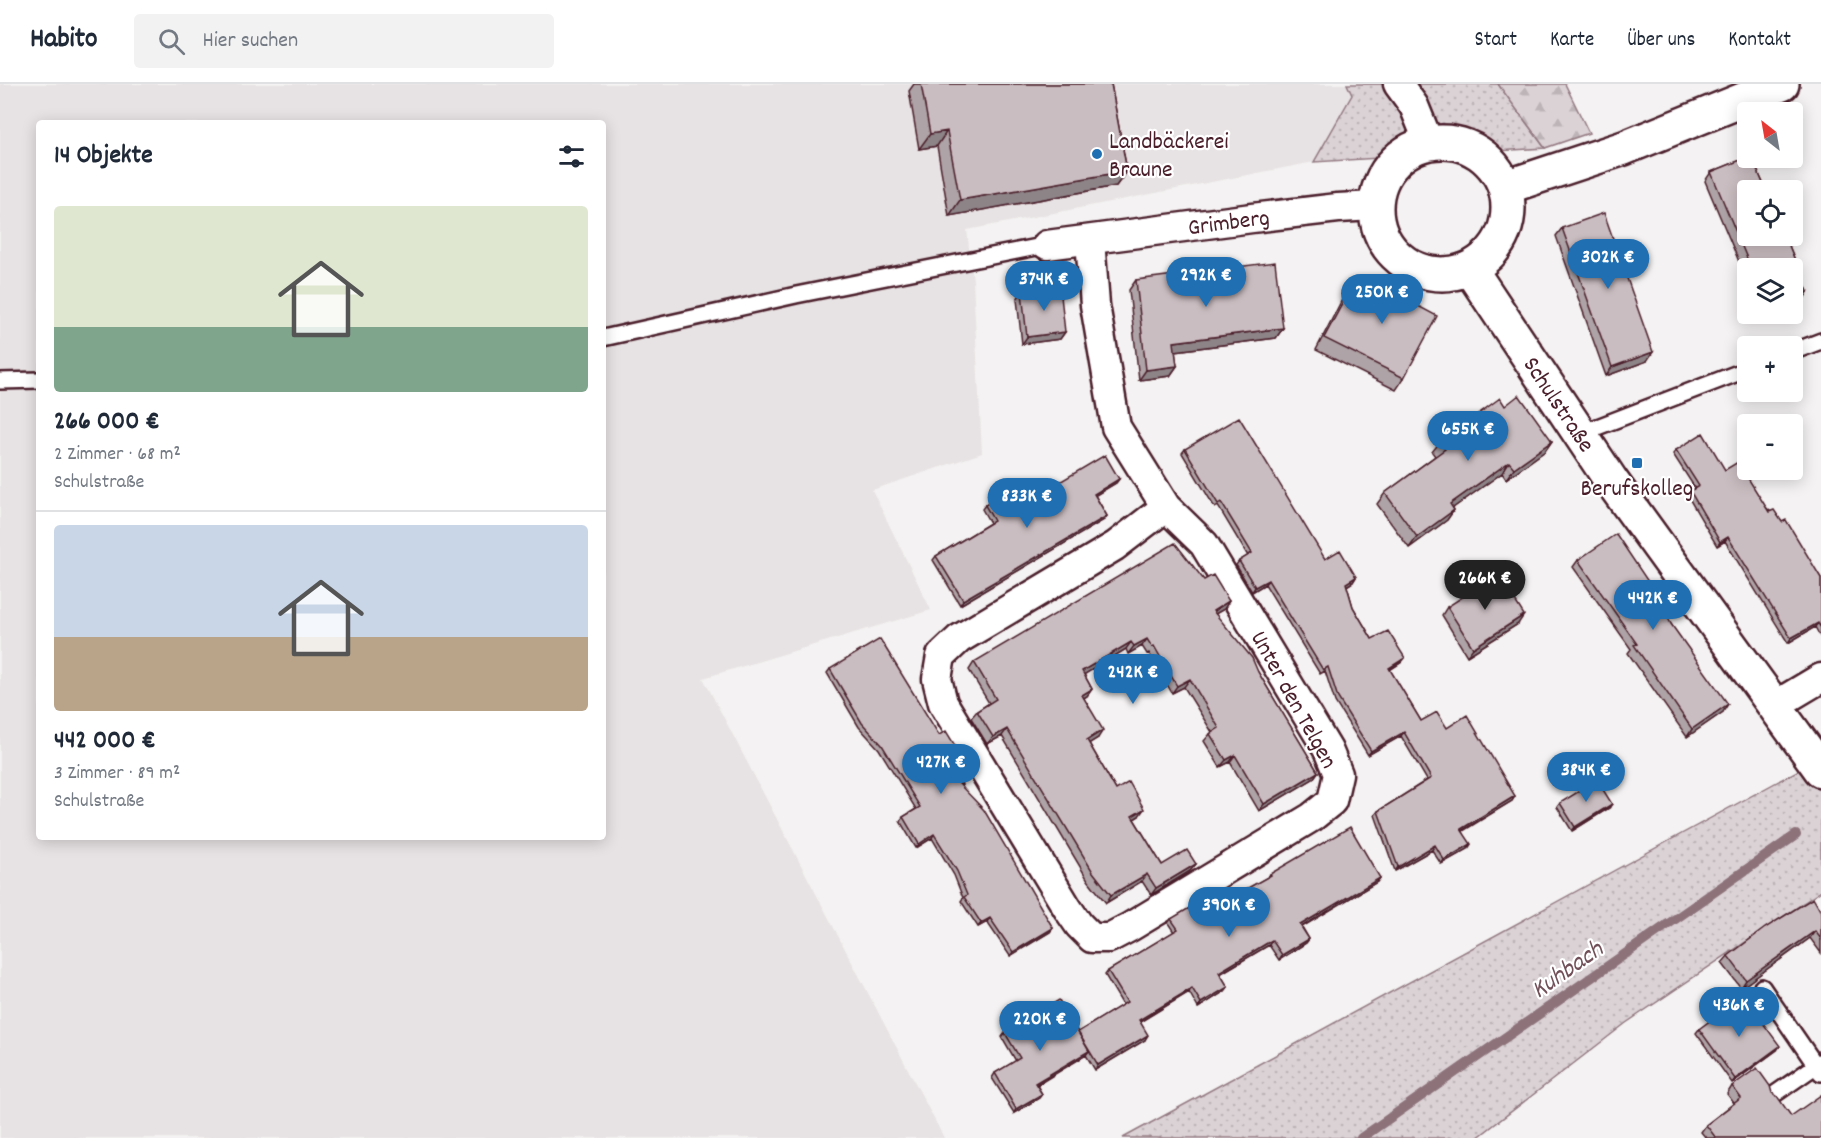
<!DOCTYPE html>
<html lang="de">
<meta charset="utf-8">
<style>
:root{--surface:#fff;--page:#f2f2f3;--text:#1f2937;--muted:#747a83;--line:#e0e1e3;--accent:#1f6fb2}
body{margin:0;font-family:Dekko,sans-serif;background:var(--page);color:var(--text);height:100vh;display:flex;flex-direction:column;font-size:22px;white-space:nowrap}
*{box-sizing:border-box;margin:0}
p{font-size:20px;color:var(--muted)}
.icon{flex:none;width:33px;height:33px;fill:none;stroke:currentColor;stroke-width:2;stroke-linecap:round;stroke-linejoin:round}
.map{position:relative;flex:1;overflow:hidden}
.sheet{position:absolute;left:36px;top:36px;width:570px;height:720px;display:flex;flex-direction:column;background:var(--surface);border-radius:6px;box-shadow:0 3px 15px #0003}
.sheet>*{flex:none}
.needle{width:39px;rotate:329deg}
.fabs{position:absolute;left:1737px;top:18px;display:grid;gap:12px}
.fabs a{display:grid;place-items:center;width:66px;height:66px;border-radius:6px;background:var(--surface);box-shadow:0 3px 15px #0003;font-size:30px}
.price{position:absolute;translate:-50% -51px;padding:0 14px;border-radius:21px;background:var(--accent);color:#fff;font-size:20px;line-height:39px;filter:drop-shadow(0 2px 3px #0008)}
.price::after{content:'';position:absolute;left:50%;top:36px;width:18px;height:14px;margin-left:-9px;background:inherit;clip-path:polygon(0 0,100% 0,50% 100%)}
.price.active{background:#222;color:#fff}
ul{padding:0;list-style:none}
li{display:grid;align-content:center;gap:12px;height:318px;padding:0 18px}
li+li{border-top:2px solid var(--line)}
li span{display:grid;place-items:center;height:186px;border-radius:6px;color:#555}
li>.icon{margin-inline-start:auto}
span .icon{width:108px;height:108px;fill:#fffc;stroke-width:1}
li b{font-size:26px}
h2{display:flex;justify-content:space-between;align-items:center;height:72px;padding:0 18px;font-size:26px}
header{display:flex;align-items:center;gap:36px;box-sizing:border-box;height:84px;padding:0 30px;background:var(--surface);border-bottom:2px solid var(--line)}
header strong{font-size:28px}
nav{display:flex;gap:33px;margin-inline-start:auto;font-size:21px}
.search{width:420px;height:54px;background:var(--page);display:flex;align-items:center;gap:15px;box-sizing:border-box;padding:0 21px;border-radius:6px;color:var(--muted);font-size:22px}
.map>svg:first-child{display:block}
.built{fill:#e7e2e3;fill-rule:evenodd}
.grass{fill:url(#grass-dots);stroke:#927880;stroke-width:1.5}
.forest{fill:url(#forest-firs);stroke:#927880;stroke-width:1.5}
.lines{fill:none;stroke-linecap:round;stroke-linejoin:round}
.stream{stroke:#8d727a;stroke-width:10}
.service-casing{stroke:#4a1f2b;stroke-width:20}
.minor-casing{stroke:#4a1f2b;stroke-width:33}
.secondary-casing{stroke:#4a1f2b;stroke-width:38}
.service{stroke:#fff;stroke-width:15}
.minor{stroke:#fff;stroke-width:28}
.secondary{stroke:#fff;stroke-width:33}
.wall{fill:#aea3a6;stroke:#4a1f2b;stroke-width:1.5}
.shaded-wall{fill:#8d8487;stroke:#4a1f2b;stroke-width:1.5}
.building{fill:#cabdc1;stroke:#4a1f2b;stroke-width:1.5}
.poi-dot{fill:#1f6fb2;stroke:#fff;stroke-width:2}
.labels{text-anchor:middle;stroke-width:4.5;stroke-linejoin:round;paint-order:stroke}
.poi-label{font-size:24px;fill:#4a1f2b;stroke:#fff;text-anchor:start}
.street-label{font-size:24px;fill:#4a1f2b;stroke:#fff}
.water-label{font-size:26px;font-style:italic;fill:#714f59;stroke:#fff}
</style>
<header>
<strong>Habito</strong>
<div class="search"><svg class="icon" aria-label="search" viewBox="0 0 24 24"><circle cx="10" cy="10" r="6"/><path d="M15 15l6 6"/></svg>Hier suchen</div>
<nav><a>Start</a><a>Karte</a><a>Über uns</a><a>Kontakt</a></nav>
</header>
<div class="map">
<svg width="1821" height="1054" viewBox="0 0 1821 1054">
<defs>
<pattern id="grass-dots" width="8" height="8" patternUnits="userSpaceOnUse" patternTransform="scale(1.5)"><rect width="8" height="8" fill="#dbd2d5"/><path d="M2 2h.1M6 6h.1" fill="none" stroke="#bdb4b7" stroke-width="1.8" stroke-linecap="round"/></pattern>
<pattern id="forest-firs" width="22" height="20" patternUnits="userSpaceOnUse" patternTransform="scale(1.5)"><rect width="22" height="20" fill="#dbd2d5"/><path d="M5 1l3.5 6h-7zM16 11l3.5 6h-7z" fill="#bdb4b7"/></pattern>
</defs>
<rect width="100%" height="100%" fill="#f4f2f2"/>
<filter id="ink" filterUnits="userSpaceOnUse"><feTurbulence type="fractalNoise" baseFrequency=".0167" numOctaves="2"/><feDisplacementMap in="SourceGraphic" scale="12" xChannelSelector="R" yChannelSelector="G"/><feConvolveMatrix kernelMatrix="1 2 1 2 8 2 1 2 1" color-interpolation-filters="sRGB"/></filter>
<g filter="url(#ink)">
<path class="built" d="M 0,0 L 1347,0 L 1352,11 L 1314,78 L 967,146 L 973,197 L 982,369 L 872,406 L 931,526 L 703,594 L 944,1054 L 0,1054 ZM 39,39 L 603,39 L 603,753 L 39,753 Z"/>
<path class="grass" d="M 1347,0 L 1498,0 L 1545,64 L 1314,78 L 1352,11 Z
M 1821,674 L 1821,807 L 1626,939 L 1477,1054 L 1123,1054 Z"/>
<path class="forest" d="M 1498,0 L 1565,0 L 1589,49 L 1545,64 Z"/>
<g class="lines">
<path class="stream" d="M 1361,1054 L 1796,751"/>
<g class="service-casing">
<path id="service" d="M 603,254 L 796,211 L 1047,161
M 1792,268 L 1821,257
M 0,297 L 39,296
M 1579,350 L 1748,285
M 1762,903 L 1821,989
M 1775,1010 L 1821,978"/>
</g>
<g class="minor-casing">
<g id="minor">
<path d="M 1398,0 L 1414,22 L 1429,59"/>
<path d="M 1090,156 L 1095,221 L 1116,343 L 1166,423 L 1115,462 L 959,555 L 941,572 L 937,595 L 943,619 L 1068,825 L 1079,841 L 1092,854 L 1109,854 L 1130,843 L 1312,733 L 1332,717 L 1338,690 L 1328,666 L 1204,460 L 1166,423"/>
<path id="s1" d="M 1047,161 L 1252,134 L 1338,124 L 1375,122"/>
<path d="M 1774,622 L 1821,594"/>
</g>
</g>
<g class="secondary-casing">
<g id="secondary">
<circle cx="1442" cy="124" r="66"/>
<path d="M 1506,103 L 1624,64 L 1782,0"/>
<path id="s2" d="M 1470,185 L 1612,398 L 1821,686"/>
</g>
</g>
<use href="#service" class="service"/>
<use href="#minor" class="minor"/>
<use href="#secondary" class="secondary"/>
</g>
<path class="wall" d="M 914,0 L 1111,0 L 1127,87 L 1116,102 L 949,132 L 937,62 L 919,65 L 909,7 Z
M 1748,73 L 1752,74 L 1766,106 L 1748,106 L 1748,152 L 1785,152 L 1808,208 L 1803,216 L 1792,221 L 1792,184 L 1748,184 L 1748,199 L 1705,97 L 1711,88 Z
M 1562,144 L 1647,277 L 1606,292 L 1556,152 Z
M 1356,194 L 1374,203 L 1380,194 L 1416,221 L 1404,294 L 1396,306 L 1316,266 L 1347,206 Z
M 1136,196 L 1283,244 L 1276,254 L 1175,267 L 1177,282 L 1170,292 L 1139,296 L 1129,206 Z
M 1022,208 L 1065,248 L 1060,255 L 1022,260 L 1017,215 Z
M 1505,322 L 1552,357 L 1545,367 L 1506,395 L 1502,389 L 1453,424 L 1454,426 L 1447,436 L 1409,464 L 1377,420 L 1385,409 L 1435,372 L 1432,368 L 1440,358 Z
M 1185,365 L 1325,475 L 1356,493 L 1353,498 L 1347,502 L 1353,523 L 1372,555 L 1402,578 L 1390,586 L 1421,637 L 1447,644 L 1515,712 L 1512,717 L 1463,747 L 1468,765 L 1441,780 L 1432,766 L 1395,787 L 1375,731 L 1378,727 L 1427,696 L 1401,652 L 1368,671 L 1335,618 L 1325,587 L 1320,590 L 1265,500 L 1252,508 L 1236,481 L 1239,477 L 1248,472 L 1218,422 L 1215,424 L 1182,369 Z
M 1676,366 L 1725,386 L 1782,438 L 1821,494 L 1821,554 L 1815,543 L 1788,559 L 1725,457 L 1717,462 L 1687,411 L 1690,407 L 1695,404 L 1673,370 Z
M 1119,395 L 1116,399 L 1095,411 L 1107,432 L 1104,436 L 960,521 L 933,476 L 936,472 L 990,439 L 982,425 L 985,421 L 1021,421 Z
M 1578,476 L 1671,540 L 1723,628 L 1687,653 L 1628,569 L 1631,565 L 1573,483 Z
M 1204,496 L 1229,517 L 1224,525 L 1215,530 L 1258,588 L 1318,688 L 1313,695 L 1259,727 L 1230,678 L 1220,683 L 1204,657 L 1210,650 L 1212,648 L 1184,603 L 1172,609 L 1149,569 L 1147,570 L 1142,562 L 1128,570 L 1126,565 L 1084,590 L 1092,605 L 1087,612 L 1084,614 L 1098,654 L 1089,659 L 1116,706 L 1139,732 L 1134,735 L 1162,781 L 1196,780 L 1190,787 L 1151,811 L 1142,797 L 1106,819 L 1088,796 L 1002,652 L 987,660 L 971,634 L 977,627 L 989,619 L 969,586 L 974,578 Z
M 1447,523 L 1518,540 L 1467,572 L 1442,531 Z
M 830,585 L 939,651 L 959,677 L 955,680 L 962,701 L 961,701 L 1053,844 L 1050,848 L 1010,872 L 987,838 L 978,843 L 961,817 L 963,814 L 954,791 L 932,754 L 916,764 L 900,737 L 903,733 L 916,725 L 879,665 L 859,643 L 827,589 Z
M 1560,719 L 1609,724 L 1572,747 L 1557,723 Z
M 1270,790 L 1380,794 L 1377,798 L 1302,843 L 1309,855 L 1306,859 L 1279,876 L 1269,861 L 1220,890 L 1228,903 L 1225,907 L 1198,924 L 1189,908 L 1140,938 L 1145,956 L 1095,986 L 1086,971 L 1037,1001 L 1042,1010 L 1039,1014 L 1014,1029 L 992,994 L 995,989 L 1016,977 L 1002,953 L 1005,949 L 1078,948 L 1123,921 L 1105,891 L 1108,887 L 1174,848 L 1168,839 L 1171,835 L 1218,821 L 1268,793 Z
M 1821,828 L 1821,869 L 1810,854 L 1741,904 L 1722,879 L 1728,872 Z
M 1699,945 L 1777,966 L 1732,999 L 1696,949 Z
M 1732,1002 L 1772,1009 L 1791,1032 L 1821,1054 L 1706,1054 L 1701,1048 L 1706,1041 L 1734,1019 L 1727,1010 Z"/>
<path class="shaded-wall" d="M 947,47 L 937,62 L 919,65 L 930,50 Z
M 1127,87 L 1116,102 L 949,132 L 960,116 Z
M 1808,208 L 1803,216 L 1792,221 L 1792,215 Z
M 1765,230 L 1771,230 L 1762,233 Z
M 1283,244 L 1276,254 L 1167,268 L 1174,258 Z
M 1065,248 L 1060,255 L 1022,260 L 1027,253 Z
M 1653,268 L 1647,277 L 1606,292 L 1612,283 Z
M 1177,282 L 1170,292 L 1139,296 L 1146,286 Z
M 1552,357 L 1545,367 L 1506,395 L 1514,384 Z
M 1509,378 L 1502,389 L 1443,431 L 1450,420 Z
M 1119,395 L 1116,399 L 1091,414 L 1094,410 Z
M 1454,426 L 1447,436 L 1409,464 L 1417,453 Z
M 1107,432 L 1104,436 L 960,521 L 963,516 Z
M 1728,453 L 1725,457 L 1717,462 L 1720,458 Z
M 1356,493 L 1353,498 L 1343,504 L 1346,499 Z
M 1268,496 L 1265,500 L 1252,508 L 1255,503 Z
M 1229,517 L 1224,525 L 1208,534 L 1213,527 Z
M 1524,531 L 1518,540 L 1467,572 L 1473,564 Z
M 1818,539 L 1815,543 L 1788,559 L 1791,554 Z
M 1147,555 L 1142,562 L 1128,570 L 1134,562 Z
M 1131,558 L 1126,565 L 1077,595 L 1082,587 Z
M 1405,574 L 1402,578 L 1386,588 L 1389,584 Z
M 1190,595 L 1184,603 L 1172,609 L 1177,602 Z
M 1092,605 L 1087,612 L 1077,618 L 1082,611 Z
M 1728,620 L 1723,628 L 1687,653 L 1692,645 Z
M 1007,645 L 1002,652 L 987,660 L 993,653 Z
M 1103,646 L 1098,654 L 1082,664 L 1087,656 Z
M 1404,648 L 1401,652 L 1368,671 L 1371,667 Z
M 1235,671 L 1230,678 L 1220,683 L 1226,676 Z
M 1318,688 L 1313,695 L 1259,727 L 1264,720 Z
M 1515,712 L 1512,717 L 1458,749 L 1461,745 Z
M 1612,720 L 1609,724 L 1572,747 L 1575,743 Z
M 1144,725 L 1139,732 L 1127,739 L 1132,732 Z
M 934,750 L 932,754 L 916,764 L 919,760 Z
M 1471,760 L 1468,765 L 1441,780 L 1444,776 Z
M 1435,761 L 1432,766 L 1395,787 L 1398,783 Z
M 1196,780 L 1190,787 L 1151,811 L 1156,804 Z
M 1147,790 L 1142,797 L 1106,819 L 1111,811 Z
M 1380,794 L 1377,798 L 1298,845 L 1300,841 Z
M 990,834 L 987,838 L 978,843 L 981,839 Z
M 1053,844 L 1050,848 L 1010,872 L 1013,868 Z
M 1815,847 L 1810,854 L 1741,904 L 1746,896 Z
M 1309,855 L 1306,859 L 1279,876 L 1282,871 Z
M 1272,856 L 1269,861 L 1216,892 L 1219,888 Z
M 1228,903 L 1225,907 L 1198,924 L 1201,919 Z
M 1192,904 L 1189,908 L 1136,940 L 1139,936 Z
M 1148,951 L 1145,956 L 1095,986 L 1098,981 Z
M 1780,962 L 1777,966 L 1732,999 L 1735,995 Z
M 1089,967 L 1086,971 L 1032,1003 L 1035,999 Z
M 1042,1010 L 1039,1014 L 1014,1029 L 1016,1025 Z"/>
<path class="building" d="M 921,0 L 1111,0 L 1127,87 L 960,116 L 947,47 L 930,50 Z
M 1748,73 L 1752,74 L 1766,106 L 1748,106 L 1748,152 L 1785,152 L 1808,208 L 1792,215 L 1792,184 L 1751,184 L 1711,88 Z
M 1604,129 L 1653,268 L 1612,283 L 1562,144 Z
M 1275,178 L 1283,244 L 1174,258 L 1177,282 L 1146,286 L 1136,196 Z
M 1356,194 L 1375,204 L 1380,194 L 1419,214 L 1416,221 L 1437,232 L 1404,294 L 1324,254 Z
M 1060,203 L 1065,248 L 1027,253 L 1022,208 Z
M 1519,311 L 1552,357 L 1514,384 L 1509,378 L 1450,420 L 1454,426 L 1417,453 L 1385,409 L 1445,365 L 1440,358 L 1500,314 L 1505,322 Z
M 1239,333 L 1325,475 L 1340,466 L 1356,493 L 1346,499 L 1353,523 L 1372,555 L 1388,547 L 1405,574 L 1389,584 L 1421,637 L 1437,628 L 1447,644 L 1467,631 L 1515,712 L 1461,745 L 1471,760 L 1444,776 L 1435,761 L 1398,783 L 1378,727 L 1431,694 L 1404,648 L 1371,667 L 1338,614 L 1328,583 L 1323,586 L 1268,496 L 1255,503 L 1239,477 L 1252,469 L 1221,418 L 1218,420 L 1185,365 Z
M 1703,349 L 1725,386 L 1738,378 L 1769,428 L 1774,426 L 1782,438 L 1786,436 L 1821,494 L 1821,544 L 1818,539 L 1791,554 L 1728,453 L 1720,458 L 1690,407 L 1699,402 L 1676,366 Z
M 1105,371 L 1119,395 L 1094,410 L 1107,432 L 963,516 L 936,472 L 994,437 L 985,421 L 1012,405 L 1021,421 Z
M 1616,450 L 1659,514 L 1671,540 L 1728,620 L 1692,645 L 1634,561 L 1637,560 L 1578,476 Z
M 1175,459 L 1204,496 L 1213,491 L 1229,517 L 1213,527 L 1252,574 L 1258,588 L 1318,688 L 1264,720 L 1235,671 L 1226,676 L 1210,650 L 1219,644 L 1190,595 L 1177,602 L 1154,562 L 1152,563 L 1147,555 L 1134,562 L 1131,558 L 1082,587 L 1092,605 L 1082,611 L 1103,646 L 1087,656 L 1116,706 L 1129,698 L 1144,725 L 1132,732 L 1162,781 L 1187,766 L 1196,780 L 1156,804 L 1147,790 L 1111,811 L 1093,788 L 1007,645 L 993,653 L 977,627 L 996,615 L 974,578 Z
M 1498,490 L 1524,531 L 1473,564 L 1447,523 Z
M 880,555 L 939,651 L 946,647 L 962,673 L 954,678 L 965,696 L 959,700 L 984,726 L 1053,844 L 1013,868 L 990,834 L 981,839 L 964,813 L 967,811 L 957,787 L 934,750 L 919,760 L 903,733 L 920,723 L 882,661 L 862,639 L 830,585 Z
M 1597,696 L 1612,720 L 1575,743 L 1560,719 Z
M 1350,743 L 1380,794 L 1300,841 L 1309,855 L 1282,871 L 1272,856 L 1219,888 L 1228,903 L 1201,919 L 1192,904 L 1139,936 L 1148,951 L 1098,981 L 1078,948 L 1127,918 L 1108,887 L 1178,845 L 1171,835 L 1211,811 L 1218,821 L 1271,791 L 1270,790 Z
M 1813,814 L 1821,828 L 1821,855 L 1815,847 L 1746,896 L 1728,872 L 1765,844 Z
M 1743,912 L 1780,962 L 1735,995 L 1699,945 Z
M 1059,916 L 1089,967 L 1035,999 L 1042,1010 L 1016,1025 L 995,989 L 1020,974 L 1005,949 Z
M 1757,984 L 1770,1002 L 1772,1009 L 1777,1012 L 1791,1032 L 1821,1011 L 1821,1054 L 1716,1054 L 1706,1041 L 1741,1014 L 1732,1002 Z"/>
</g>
<g class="poi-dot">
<circle cx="1097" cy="70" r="6"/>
<rect x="1631" y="373" width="12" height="12" rx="3"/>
</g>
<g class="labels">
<g class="poi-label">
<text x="1109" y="64">Landbäckerei<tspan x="1109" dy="28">Braune</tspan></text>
<text x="1637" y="411" text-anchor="middle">Berufskolleg</text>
</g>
<g class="street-label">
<text dy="8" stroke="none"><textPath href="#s1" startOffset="183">Grimberg</textPath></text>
<text dy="8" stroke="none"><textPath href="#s2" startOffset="162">Schulstraße</textPath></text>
<text transform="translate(1295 615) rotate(61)" y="8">Unter den Telgen</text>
</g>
<g class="water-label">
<text transform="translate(1566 884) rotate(-35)" y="9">Kuhbach</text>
</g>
</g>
</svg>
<div class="fabs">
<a><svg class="needle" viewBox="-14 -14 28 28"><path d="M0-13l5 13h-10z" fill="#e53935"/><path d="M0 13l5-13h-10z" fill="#747a83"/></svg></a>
<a><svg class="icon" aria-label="locate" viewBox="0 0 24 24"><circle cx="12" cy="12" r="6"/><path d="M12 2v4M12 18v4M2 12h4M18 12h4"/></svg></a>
<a><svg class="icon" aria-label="layers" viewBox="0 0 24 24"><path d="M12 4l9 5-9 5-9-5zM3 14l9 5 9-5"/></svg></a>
<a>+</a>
<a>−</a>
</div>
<b class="price" style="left:1608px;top:206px">302K €</b>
<b class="price" style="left:1206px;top:224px">292K €</b>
<b class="price" style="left:1044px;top:228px">374K €</b>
<b class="price" style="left:1382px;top:241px">250K €</b>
<b class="price" style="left:1468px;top:378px">655K €</b>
<b class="price" style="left:1027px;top:445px">833K €</b>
<b class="price active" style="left:1485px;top:527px">266K €</b>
<b class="price" style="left:1653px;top:547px">442K €</b>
<b class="price" style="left:1133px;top:621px">242K €</b>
<b class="price" style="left:941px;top:711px">427K €</b>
<b class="price" style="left:1586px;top:719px">384K €</b>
<b class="price" style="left:1229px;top:854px">390K €</b>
<b class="price" style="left:1739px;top:954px">436K €</b>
<b class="price" style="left:1040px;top:968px">220K €</b>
<section class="sheet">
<h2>14 Objekte<svg class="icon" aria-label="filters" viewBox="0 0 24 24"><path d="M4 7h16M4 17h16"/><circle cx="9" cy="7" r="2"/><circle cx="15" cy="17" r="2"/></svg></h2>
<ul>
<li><span style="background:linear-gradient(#dfe7d0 65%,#7fa58c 0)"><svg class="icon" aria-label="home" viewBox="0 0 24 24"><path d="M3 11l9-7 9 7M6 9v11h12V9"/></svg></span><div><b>266 000 €</b><p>2 Zimmer · 68 m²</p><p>Schulstraße</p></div></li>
<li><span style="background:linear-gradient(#c9d6e8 60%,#b9a48a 0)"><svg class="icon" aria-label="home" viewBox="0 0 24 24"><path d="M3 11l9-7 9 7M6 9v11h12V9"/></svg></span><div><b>442 000 €</b><p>3 Zimmer · 89 m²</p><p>Schulstraße</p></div></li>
</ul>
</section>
</div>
